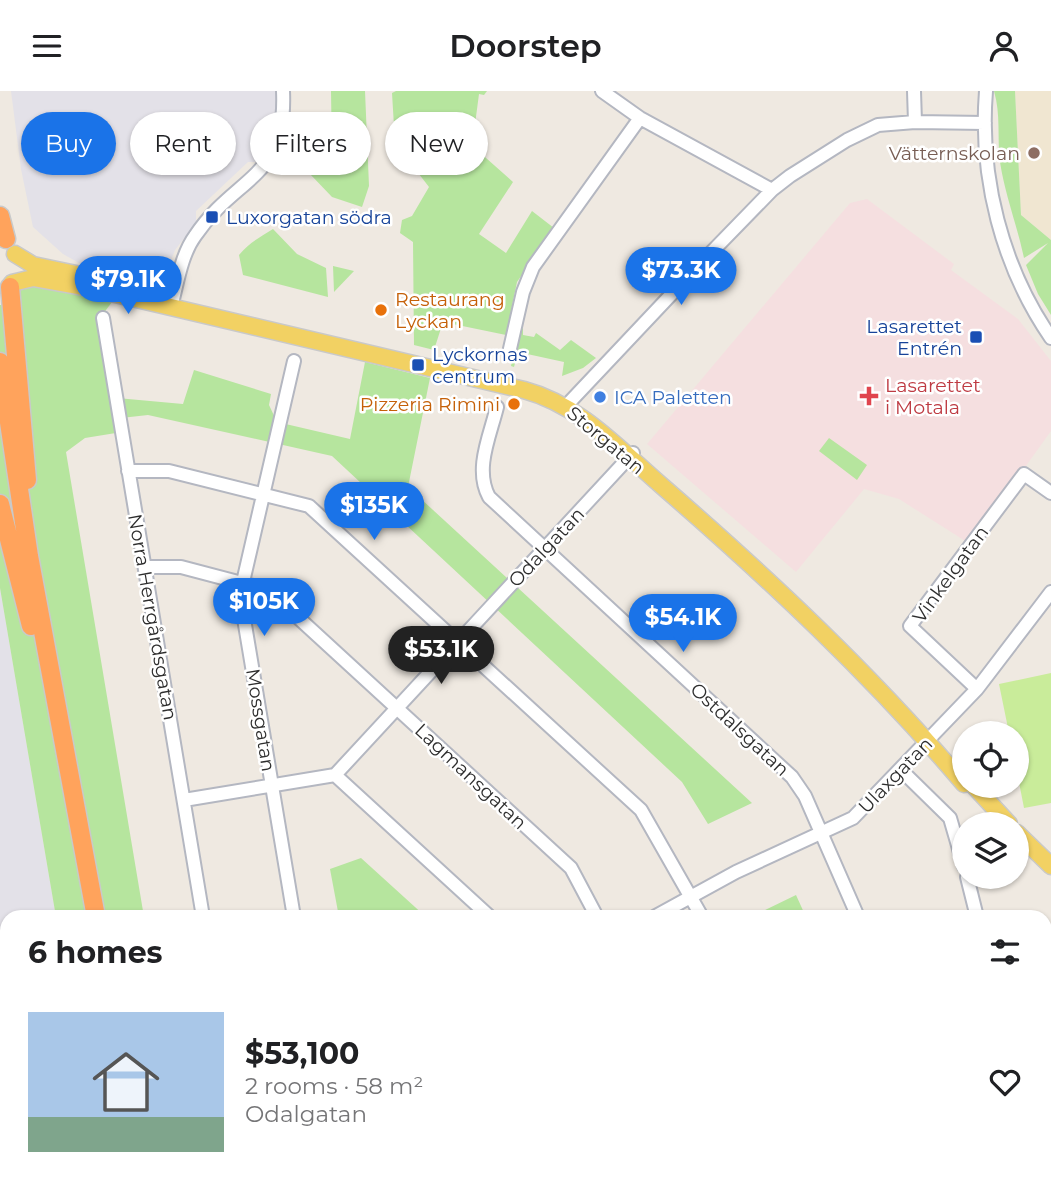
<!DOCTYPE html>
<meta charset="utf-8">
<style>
:root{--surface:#fff;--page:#f6f6f6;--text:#202124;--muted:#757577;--line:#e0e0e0;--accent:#1a73e8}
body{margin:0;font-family:Montserrat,sans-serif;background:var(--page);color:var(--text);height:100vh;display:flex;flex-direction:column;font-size:26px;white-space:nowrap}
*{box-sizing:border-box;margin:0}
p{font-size:23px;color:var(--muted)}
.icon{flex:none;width:38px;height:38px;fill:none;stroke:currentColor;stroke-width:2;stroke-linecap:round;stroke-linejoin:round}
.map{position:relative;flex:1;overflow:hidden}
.drawer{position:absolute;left:0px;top:819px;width:1052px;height:275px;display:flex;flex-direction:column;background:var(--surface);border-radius:21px 21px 0 0;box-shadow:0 2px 5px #0004}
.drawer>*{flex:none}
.banner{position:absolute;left:21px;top:21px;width:700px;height:63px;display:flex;gap:14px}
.controls{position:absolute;left:952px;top:630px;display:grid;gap:14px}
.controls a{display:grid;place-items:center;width:77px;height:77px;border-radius:50%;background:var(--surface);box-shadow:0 2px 5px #0004;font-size:35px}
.price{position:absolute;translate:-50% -60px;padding:0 16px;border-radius:24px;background:var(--accent);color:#fff;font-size:23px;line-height:46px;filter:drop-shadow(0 2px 4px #0008)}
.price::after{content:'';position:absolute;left:50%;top:42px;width:21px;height:16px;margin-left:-10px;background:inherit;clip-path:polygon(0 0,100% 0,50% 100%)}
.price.current{background:#222;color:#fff}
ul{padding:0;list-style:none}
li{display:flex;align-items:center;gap:21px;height:175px;padding:0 28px}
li+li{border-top:2px solid var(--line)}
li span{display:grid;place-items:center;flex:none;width:196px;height:140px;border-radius:0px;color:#555}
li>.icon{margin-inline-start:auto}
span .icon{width:84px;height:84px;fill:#fffc;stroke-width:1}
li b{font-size:30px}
h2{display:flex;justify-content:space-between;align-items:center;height:84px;padding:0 28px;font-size:30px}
.pill{padding:0 24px;border-radius:32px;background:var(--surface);box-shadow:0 2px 5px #0004;font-size:24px;line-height:63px}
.pill.current{background:var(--accent);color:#fff}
header{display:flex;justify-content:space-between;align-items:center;height:91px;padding:0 28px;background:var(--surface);font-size:32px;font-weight:600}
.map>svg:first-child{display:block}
.industrial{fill:#e3e1e8}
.education{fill:#f0e6d1}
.medical{fill:#f5dfe0}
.green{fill:#b6e59e}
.pitch{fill:#c9ec9a}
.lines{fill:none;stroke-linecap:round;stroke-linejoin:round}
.minor-casing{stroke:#b4b7c1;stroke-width:16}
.major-casing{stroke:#c9c9c9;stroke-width:19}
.highway-casing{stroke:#c9c9c9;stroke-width:21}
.minor{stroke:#fff;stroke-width:12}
.major{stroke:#f2d163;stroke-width:16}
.highway{stroke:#ffa35c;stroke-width:18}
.education-dot{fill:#8d6e63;stroke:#fff;stroke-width:2.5}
.transit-dot{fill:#1a4fb4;stroke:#fff;stroke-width:2.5}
.food-dot{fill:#e8710a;stroke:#fff;stroke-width:2.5}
.health-dot{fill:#e0444e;stroke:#fff;stroke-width:2.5}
.shop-dot{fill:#3f7fe0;stroke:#fff;stroke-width:2.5}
.labels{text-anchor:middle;stroke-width:5;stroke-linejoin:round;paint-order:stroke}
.education-label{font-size:19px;fill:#785e54;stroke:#fff;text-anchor:end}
.transit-label{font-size:19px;fill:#164399;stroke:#fff;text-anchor:start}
.food-label{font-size:19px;fill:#c56008;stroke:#fff;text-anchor:start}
.health-label{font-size:19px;fill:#be3a42;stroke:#fff;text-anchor:start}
.shop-label{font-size:19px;fill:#366cbe;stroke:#fff;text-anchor:start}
.street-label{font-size:19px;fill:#2e2e2e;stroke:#fff}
</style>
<header><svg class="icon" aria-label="menu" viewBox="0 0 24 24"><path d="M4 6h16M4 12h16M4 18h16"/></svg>Doorstep<svg class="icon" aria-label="person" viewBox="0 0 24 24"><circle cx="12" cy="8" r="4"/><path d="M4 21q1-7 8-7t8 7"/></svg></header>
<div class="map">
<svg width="1051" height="1093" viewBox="0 0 1051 1093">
<rect width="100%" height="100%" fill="#efe9e1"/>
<path class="industrial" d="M 11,0 L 277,0 L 276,38 L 269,54 L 255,71 L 248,71 L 196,120 L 196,132 L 175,159 L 161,194 L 88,177 L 63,163 L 33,136 L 21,78 Z
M 0,497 L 56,826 L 7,826 L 7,1087 L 36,1087 L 37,1093 L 0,1093 Z"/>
<path class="education" d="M 1015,0 L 1051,0 L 1051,149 L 1021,124 Z
M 1051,993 L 1051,1082 L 1045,1058 L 1045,995 Z"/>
<path class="medical" d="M 867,108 L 954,173 L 951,179 L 1018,228 L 1051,270 L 1051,340 L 970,453 L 899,408 L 864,398 L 796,481 L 647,353 L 850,112 Z"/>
<path class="green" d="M 331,0 L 365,0 L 369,95 L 362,116 L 332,106 L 310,83 L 332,65 Z
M 396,0 L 487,0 L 484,4 L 479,3 L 474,41 L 484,49 L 477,59 L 513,91 L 479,143 L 506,162 L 532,120 L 554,137 L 517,191 L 506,244 L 443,231 L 434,259 L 414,254 L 413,151 L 400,142 L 402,129 L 412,125 L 429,96 L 395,52 L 392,2 Z
M 994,0 L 1015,0 L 1021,124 L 1051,149 L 1051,224 L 1038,203 L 1026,174 L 1048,152 L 1024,167 C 1017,134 1005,104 1000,71 C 997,46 1001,24 994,0 Z
M 273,138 L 297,163 L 326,177 L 328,206 L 243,184 L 239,164 C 250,151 259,147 273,138 Z
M 333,175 L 354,180 L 334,201 Z
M 24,193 L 115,207 L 100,227 L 117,307 L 183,313 L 194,279 L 271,303 L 269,314 L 277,331 L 350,348 L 365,271 L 430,287 L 408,396 L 752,712 L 708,733 L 682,691 L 332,365 L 148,324 L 121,327 L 122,341 L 85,347 L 66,361 L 144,826 L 56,826 L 0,497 L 0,214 L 14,213 L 17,198 Z
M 523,237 L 523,244 L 534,246 L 536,242 L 560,259 L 571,249 L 596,267 L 583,277 L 562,285 L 564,271 L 518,261 L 514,276 L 511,275 L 519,239 Z
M 829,347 L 867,374 L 857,389 L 819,360 Z
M 361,767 L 426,826 L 339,826 L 330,778 Z
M 796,804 L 806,826 L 758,826 L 757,823 Z
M 36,1087 L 245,1087 L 245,1093 L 37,1093 Z
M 308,1087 L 590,1087 L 581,1093 L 314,1093 Z
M 785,1087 L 822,1087 L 825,1093 L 773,1093 Z"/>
<path class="pitch" d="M 1051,582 L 1051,712 L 1024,717 L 1017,681 L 1017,642 L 1009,642 L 999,593 Z
M 340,1087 L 379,1087 L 367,1093 L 343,1093 Z
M 400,1087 L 483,1087 L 486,1093 L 389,1093 Z"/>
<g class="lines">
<g class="minor-casing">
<path id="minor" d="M 602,0 L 640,27 L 772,99
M 914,0 L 915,31
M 986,0 C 979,86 1002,176 1051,247
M 171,216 C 177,194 181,164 195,145 C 236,84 287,89 283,0
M 103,227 L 203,826
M 509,262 L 523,201 L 533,176 L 640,27
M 294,270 L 240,504 L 294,826
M 566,315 L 699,174 L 772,99 L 790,85 L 847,49 L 878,34 L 915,31 L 985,32
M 497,316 C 490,345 474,378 489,406 L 792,686 L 805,705 L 858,826
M 128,380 L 169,380 L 309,415 L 641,719 L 702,826
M 145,476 L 181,476 L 268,499 L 571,777 L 597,826
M 977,598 L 910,535 L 1024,383 L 1051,402
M 901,679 L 950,727 L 964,775
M 335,684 L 490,826
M 184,709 L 335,684 L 633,362
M 967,786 L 977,826
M 654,826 L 736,781 L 853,727 L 977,598 L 1051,501
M 0,960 L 7,983
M 1045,992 L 1051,990
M 1045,1080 L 1048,1093
M 37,1087 L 37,1093
M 284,1087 L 290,1093
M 626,1087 L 630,1093
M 729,1087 L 732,1093
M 829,1087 L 832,1093
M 248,1093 L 249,1087
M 766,1093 L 778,1087"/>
</g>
<g class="major-casing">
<path id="major" d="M 15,163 L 33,174 L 95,187
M 12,192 L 33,187 L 94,198 L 524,299 C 580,314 619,358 662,395 C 768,487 873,585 964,693
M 974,695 L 1009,733
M 1017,742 L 1051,775"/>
</g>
<g class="highway-casing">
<path id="highway" d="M 0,125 L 6,148
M 10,196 L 27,389
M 0,271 L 29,465 L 96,826
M 0,413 L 31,535
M 127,1087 L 128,1093"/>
</g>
<use href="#minor" class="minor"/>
<use href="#major" class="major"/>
<use href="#highway" class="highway"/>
</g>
<circle class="education-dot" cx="1034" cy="62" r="7"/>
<g class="transit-dot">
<rect x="205" y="119" width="14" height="14" rx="3.5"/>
<rect x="969" y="239" width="14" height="14" rx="3.5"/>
<rect x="411" y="267" width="14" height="14" rx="3.5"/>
</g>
<g class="food-dot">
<circle cx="381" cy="219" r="7"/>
<circle cx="514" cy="313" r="7"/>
</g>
<path class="health-dot" d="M865.5 294.5h7v7h7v7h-7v7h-7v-7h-7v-7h7z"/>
<circle class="shop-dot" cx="600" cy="306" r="7"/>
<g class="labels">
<g class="education-label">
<text x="1020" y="69">Vätternskolan</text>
</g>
<g class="transit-label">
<text x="226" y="133">Luxorgatan södra</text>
<text x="962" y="242" text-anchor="end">Lasarettet<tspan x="962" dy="22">Entrén</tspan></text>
<text x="432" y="270">Lyckornas<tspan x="432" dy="22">centrum</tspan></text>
</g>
<g class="food-label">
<text x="395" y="215">Restaurang<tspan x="395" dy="22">Lyckan</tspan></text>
<text x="500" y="320" text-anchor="end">Pizzeria Rimini</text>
</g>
<g class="health-label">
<text x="885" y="301">Lasarettet<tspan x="885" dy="22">i Motala</tspan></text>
</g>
<g class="shop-label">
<text x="614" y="313">ICA Paletten</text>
</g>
<g class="street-label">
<text transform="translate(606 349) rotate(40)" y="7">Storgatan</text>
<text transform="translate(546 456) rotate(-47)" y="7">Odalgatan</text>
<text transform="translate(950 483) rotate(-54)" y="7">Vinkelgatan</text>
<text transform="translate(153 526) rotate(80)" y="7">Norra Herrgårdsgatan</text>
<text transform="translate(261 629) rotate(81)" y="7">Mossgatan</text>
<text transform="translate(740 638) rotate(43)" y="7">Ostdalsgatan</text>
<text transform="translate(895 684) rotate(-46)" y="7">Ulaxgatan</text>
<text transform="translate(471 685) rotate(43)" y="7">Lagmansgatan</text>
</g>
</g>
</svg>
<div class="controls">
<a><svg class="icon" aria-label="locate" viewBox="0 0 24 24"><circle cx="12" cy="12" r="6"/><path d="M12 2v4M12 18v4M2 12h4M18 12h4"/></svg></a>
<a><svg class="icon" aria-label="layers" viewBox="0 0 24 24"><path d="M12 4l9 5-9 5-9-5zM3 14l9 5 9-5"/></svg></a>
</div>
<b class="price" style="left:681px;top:216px">$73.3K</b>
<b class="price" style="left:128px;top:225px">$79.1K</b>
<b class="price" style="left:374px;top:451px">$135K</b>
<b class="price" style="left:264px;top:547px">$105K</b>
<b class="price" style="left:683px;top:563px">$54.1K</b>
<b class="price current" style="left:441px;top:595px">$53.1K</b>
<div class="banner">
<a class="pill current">Buy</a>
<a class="pill">Rent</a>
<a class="pill">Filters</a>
<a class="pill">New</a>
</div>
<section class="drawer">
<h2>6 homes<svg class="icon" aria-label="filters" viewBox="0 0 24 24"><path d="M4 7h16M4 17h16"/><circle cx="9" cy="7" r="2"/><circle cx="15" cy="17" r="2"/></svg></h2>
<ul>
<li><span style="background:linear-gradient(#a9c7e8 75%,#7fa58c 0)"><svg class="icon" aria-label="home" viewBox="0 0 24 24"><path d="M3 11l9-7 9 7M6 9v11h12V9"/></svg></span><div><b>$53,100</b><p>2 rooms · 58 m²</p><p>Odalgatan</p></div><svg class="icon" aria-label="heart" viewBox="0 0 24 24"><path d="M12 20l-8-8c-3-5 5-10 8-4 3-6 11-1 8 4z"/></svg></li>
</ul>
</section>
</div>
